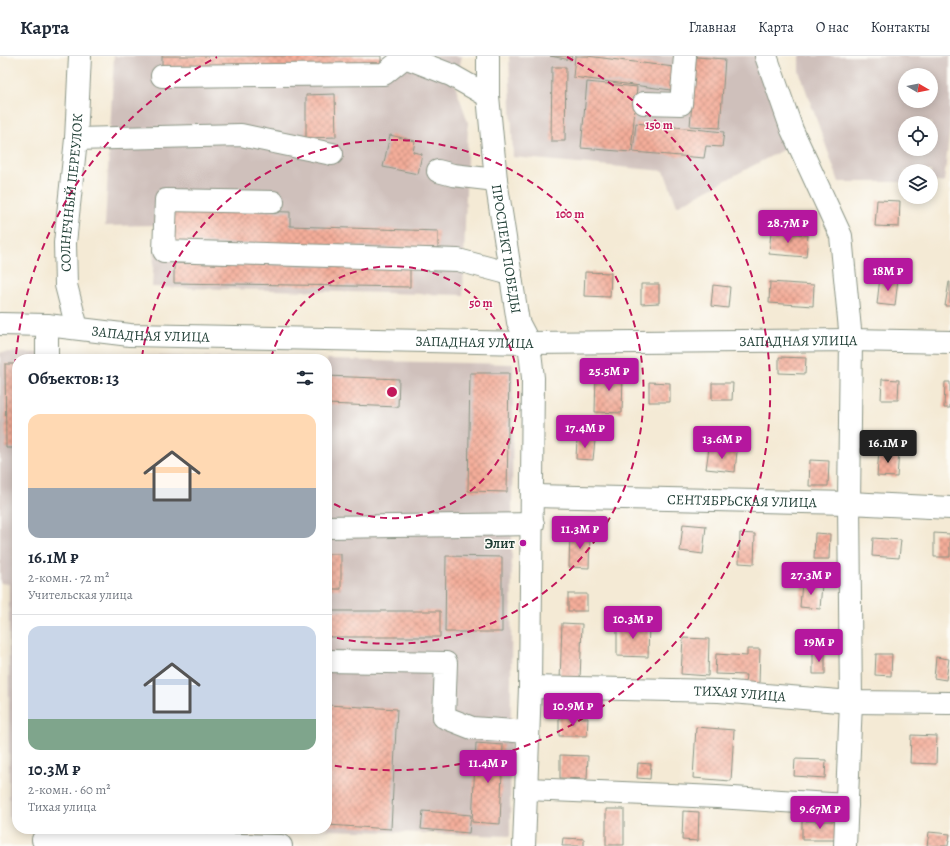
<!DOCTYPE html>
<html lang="ru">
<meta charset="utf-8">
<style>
:root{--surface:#fff;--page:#f6f6f7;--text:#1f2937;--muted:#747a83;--line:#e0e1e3;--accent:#b5179e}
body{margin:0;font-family:Alegreya,serif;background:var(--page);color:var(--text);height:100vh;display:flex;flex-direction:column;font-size:15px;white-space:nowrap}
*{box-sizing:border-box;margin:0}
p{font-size:13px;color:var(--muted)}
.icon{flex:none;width:22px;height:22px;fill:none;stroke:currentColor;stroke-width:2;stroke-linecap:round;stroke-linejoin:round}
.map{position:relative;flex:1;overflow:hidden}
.side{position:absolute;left:12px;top:298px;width:320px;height:480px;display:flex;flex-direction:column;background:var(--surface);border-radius:16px;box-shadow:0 2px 10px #0003}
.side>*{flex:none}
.needle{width:26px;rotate:99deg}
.fabs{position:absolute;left:898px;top:12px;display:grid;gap:8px}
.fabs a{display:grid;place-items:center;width:40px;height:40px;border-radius:50%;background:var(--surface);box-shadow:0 2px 10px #0003;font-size:20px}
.price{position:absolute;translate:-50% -34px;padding:0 9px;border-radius:4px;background:var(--accent);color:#fff;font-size:13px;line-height:26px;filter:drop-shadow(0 1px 2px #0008)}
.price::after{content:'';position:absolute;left:50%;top:24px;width:12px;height:9px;margin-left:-6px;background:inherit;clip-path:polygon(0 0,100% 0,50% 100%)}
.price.on{background:#222;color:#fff}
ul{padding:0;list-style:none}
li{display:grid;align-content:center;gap:8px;height:212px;padding:0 16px}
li+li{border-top:1px solid var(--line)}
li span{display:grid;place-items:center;height:124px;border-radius:12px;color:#555}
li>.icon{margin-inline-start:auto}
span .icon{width:72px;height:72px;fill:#fffc;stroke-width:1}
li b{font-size:17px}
h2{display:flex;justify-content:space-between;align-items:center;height:48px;padding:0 16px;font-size:17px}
header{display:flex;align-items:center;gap:24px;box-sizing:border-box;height:56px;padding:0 20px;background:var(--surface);border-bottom:1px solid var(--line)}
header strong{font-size:19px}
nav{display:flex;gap:22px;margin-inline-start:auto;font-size:14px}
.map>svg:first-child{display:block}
.industrial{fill:#cfc0bb;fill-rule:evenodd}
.building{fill:url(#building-cross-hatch)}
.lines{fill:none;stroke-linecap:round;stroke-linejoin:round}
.minor-casing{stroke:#8a9484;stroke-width:24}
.minor{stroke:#fff;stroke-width:22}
.ring{fill:none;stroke:#c2185b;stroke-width:2;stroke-dasharray:7 5}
.poi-dot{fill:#b5179e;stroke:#fdfcf7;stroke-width:1.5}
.labels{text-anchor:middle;stroke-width:3;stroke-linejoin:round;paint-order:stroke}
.street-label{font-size:14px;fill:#1f3d34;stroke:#fdfcf7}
.poi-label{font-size:14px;font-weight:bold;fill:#1f3d34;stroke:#fdfcf7;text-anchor:end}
.centre{fill:#c2185b;stroke:#fdfcf7;stroke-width:2}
.ring-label{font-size:12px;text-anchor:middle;font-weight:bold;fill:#c2185b;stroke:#fdfcf7;stroke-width:3;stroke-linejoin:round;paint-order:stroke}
</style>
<header>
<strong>Карта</strong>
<nav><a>Главная</a><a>Карта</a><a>О нас</a><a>Контакты</a></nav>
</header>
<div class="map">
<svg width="950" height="790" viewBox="0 0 950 790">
<defs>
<pattern id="building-cross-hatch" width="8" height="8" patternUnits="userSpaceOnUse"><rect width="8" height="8" fill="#f4ad9a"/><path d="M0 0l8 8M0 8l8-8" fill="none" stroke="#c58e7e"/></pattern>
</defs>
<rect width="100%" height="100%" fill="#fdfcf7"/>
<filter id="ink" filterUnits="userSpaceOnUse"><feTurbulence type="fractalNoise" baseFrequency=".025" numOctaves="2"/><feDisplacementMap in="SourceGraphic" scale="8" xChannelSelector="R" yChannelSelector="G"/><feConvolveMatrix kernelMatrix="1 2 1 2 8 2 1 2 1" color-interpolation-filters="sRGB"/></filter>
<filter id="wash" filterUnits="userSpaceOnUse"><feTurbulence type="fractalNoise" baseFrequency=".012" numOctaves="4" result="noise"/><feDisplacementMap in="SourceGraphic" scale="16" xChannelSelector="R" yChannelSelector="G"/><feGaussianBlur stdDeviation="0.9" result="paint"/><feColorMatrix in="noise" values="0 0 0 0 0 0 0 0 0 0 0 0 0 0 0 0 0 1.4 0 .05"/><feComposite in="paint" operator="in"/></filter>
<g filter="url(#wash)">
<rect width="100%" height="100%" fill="#f4ead5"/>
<path class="industrial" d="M 114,0 L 462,0 L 455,29 L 468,66 L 463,239 L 152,231 L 156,169 L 105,170 Z
M 509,0 L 758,0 L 788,91 L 677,150 L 664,115 L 513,101 Z
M 799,0 L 950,0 L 950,71 L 944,126 L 931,126 L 931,115 L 905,115 L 905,126 L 839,126 L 799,15 ZM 905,19 L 931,19 L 931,45 L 905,45 ZM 905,67 L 931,67 L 931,93 L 905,93 Z
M 0,296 L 289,303 L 17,303 L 17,763 L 9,763 L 9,528 L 0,527 Z
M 327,304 L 513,308 L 510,780 L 299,773 L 327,773 Z"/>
<g id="blocks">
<path class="building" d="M 162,0 L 381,0 L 381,13 L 162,11 Z
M 550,0 L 572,0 L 571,4 Z
M 575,0 L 587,0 L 674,11 L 671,34 L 573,21 Z
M 696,1 L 725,3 L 720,72 L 690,70 Z
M 552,11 L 566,11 L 565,85 L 551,85 Z
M 587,26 L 637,31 L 631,96 L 581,92 Z
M 335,38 L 336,81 L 306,82 L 306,39 Z
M 636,67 L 724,76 L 722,91 L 706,90 L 704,102 L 633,96 Z
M 390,79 L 415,85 L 413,96 L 422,98 L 418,118 L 383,111 Z
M 877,144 L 900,145 L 899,171 L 875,170 Z
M 174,153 L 290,156 L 290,170 L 438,175 L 438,192 L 173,186 Z
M 771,176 L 808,179 L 806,201 L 769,198 Z
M 174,207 L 410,212 L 410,231 L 174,227 Z
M 585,216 L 611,217 L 610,241 L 584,240 Z
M 880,221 L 898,223 L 895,250 L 877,248 Z
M 770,226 L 814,229 L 813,250 L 769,247 Z
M 949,226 L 950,226 L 950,250 L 945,250 Z
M 641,228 L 659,228 L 659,247 L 641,248 Z
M 713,229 L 730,231 L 728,252 L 711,250 Z
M 779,301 L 806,302 L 805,318 L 779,317 Z
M 5,308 L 17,308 L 17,392 L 6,392 Z
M 596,316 L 623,317 L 622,357 L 595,356 Z
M 470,317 L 509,317 L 507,436 L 468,435 Z
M 327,320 L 399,323 L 398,351 L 327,348 Z
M 882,323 L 899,324 L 898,344 L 881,344 Z
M 649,326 L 670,327 L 670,346 L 649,346 Z
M 945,326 L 950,326 L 950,352 L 944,352 Z
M 712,327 L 733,327 L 732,344 L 712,344 Z
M 577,382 L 595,384 L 593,404 L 576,403 Z
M 709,392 L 737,395 L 735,416 L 706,413 Z
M 879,394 L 899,396 L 897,421 L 877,420 Z
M 810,404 L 829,405 L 828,430 L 809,430 Z
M 683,468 L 706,470 L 703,498 L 680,495 Z
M 570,477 L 590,478 L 589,512 L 569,511 Z
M 740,477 L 755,478 L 754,508 L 739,507 Z
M 815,477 L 830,478 L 829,503 L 814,503 Z
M 934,477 L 950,478 L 950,501 L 934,501 Z
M 873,482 L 901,484 L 899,502 L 872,500 Z
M 327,498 L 341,498 L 341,533 L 327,533 Z
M 446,500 L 502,501 L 502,576 L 445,576 Z
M 802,526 L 822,528 L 820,553 L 800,551 Z
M 568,538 L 587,538 L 587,555 L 568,555 Z
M 327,555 L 440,555 L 440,581 L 327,581 Z
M 562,567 L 582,568 L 580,625 L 560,625 Z
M 617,567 L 649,568 L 648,601 L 617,600 Z
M 683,582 L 709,583 L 708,620 L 681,618 Z
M 747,593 L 760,593 L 759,628 L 745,627 L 746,619 L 715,618 L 716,598 L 747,600 Z
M 813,596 L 825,596 L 825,618 L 813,618 Z
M 876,598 L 892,598 L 891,620 L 875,619 Z
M 936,601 L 949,603 L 946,624 L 934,622 Z
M 327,649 L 397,653 L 391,773 L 327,769 Z
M 559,661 L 588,662 L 587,680 L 559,680 Z
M 696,671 L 734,674 L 731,725 L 693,722 Z
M 911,679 L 937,680 L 936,708 L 910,707 Z
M 476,687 L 503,689 L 500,768 L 472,766 Z
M 560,699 L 588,700 L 587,723 L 560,722 Z
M 795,703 L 826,704 L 825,722 L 794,720 Z
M 638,707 L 651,708 L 650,723 L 637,722 Z
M 606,753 L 624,753 L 624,789 L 606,789 Z
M 423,755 L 471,759 L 469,777 L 421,773 Z
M 683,755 L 699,756 L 698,785 L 682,784 Z
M 802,765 L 837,765 L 837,784 L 802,784 Z
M 929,776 L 950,778 L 948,790 L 927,790 Z
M 563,782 L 584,783 L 584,790 L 562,790 Z"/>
</g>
</g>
<g filter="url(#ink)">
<use href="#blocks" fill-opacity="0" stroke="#8a9484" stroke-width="1"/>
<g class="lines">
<g class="minor-casing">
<g id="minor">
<path id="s1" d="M 488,0 L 488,40 L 496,124 L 518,266 L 529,287 L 533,322 L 530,631 L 524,790"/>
<path d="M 766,0 L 792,74 L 841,180 L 851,284 L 849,447 L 851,646 L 845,790"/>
<path d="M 162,20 L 384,18 L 405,1 L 451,19 L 488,40"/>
<path d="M 644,47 L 681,48 L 685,0"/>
<path d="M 76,83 L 241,79 L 332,98"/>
<path d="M 438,115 L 453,119 L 496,124"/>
<path d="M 273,146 L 166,144 L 164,195 L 458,204 L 511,218"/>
<path id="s2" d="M 0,268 L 47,269 L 130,279 L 529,287 L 851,284 L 950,286"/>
<path id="s3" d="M 77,272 L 66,229 L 65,187 L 76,83 L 80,0"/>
<path d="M 47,303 L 47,269"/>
<path id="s4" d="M 533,440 L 849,447 L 950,452"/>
<path d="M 327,471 L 533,468"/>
<path d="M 327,605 L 446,607 L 444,661 L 472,672 L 528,676"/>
<path id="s5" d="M 530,631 L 719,635 L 851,646 L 950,647"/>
<path d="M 527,733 L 717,741 L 847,749"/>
<path d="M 43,784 L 281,790"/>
</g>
</g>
<use href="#minor" class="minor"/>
</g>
</g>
<g class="ring">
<path d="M271 302A126 126 0 1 1 327 444"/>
<path d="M142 301A252 252 0 1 1 329 580"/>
<path d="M17 382A378 378 0 0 1 217 1M567 1A378 378 0 0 1 330 709"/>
</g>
<circle class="poi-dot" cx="523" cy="487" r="4"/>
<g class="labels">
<g class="street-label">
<text dy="5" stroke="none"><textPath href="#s3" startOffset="137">СОЛНЕЧНЫЙ ПЕРЕУЛОК</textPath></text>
<text dy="5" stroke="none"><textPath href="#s1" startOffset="194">ПРОСПЕКТ ПОБЕДЫ</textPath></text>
<text dy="5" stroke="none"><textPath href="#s2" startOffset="151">ЗАПАДНАЯ УЛИЦА</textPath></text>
<text dy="5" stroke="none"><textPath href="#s2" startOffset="799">ЗАПАДНАЯ УЛИЦА</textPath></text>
<text dy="5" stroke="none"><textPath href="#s2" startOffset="475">ЗАПАДНАЯ УЛИЦА</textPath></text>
<text dy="5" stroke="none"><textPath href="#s4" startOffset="209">СЕНТЯБРЬСКАЯ УЛИЦА</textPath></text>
<text dy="5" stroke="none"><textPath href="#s5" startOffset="210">ТИХАЯ УЛИЦА</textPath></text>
</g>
<g class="poi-label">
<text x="515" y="492">Элит</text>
</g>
</g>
<circle cx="392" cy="336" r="6" class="centre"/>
<g class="ring-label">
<text x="659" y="73">150 m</text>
<text x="570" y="162">100 m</text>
<text x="481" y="251">50 m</text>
</g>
</svg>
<div class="fabs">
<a><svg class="needle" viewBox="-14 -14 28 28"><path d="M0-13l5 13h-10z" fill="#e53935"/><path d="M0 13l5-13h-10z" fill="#747a83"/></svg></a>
<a><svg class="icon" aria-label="locate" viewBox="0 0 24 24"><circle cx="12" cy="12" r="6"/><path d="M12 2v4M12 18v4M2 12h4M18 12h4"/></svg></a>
<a><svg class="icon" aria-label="layers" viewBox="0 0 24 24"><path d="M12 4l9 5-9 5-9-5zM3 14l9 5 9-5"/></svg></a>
</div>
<b class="price" style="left:788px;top:188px">28.7M ₽</b>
<b class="price" style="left:888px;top:236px">18M ₽</b>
<b class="price" style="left:609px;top:336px">25.5M ₽</b>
<b class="price" style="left:585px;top:393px">17.4M ₽</b>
<b class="price" style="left:722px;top:404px">13.6M ₽</b>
<b class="price on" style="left:888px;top:408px">16.1M ₽</b>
<b class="price" style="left:580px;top:494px">11.3M ₽</b>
<b class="price" style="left:811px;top:540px">27.3M ₽</b>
<b class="price" style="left:633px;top:584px">10.3M ₽</b>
<b class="price" style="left:819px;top:607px">19M ₽</b>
<b class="price" style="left:573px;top:671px">10.9M ₽</b>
<b class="price" style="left:488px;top:728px">11.4M ₽</b>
<b class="price" style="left:820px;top:774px">9.67M ₽</b>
<section class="side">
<h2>Объектов: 13<svg class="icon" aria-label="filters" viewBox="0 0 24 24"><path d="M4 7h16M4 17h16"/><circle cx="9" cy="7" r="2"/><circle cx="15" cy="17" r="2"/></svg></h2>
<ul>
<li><span style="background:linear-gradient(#ffd9b3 60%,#9aa5b1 0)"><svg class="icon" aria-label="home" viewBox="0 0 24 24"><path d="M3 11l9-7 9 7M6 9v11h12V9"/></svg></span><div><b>16.1M ₽</b><p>2-комн. · 72 m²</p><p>Учительская улица</p></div></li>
<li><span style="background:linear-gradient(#c9d6e8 75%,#7fa58c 0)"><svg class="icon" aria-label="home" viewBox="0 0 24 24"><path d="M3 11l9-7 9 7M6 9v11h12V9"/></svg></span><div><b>10.3M ₽</b><p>2-комн. · 60 m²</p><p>Тихая улица</p></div></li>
</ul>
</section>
</div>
